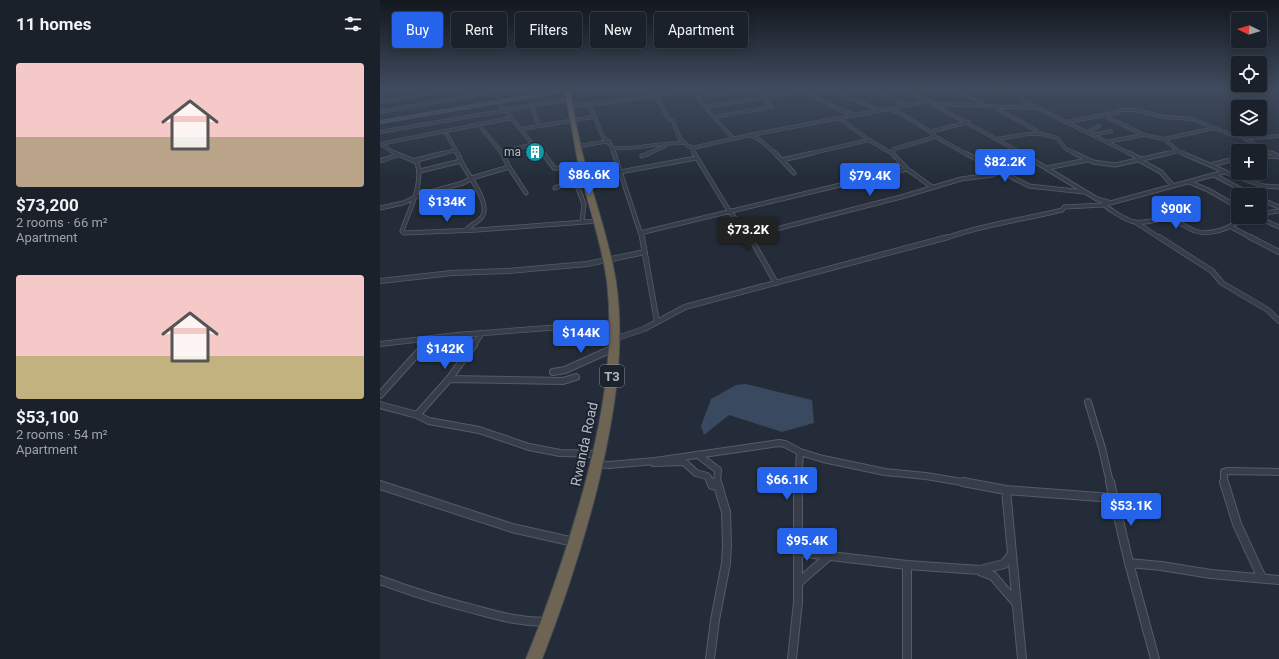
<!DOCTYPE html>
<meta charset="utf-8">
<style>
:root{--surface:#1a212a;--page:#232932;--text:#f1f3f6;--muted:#9fa3a8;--line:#383e47;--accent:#2563eb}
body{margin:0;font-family:Roboto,sans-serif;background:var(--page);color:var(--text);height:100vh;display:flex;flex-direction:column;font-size:15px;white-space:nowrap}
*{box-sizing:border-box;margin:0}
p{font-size:13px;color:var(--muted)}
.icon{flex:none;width:22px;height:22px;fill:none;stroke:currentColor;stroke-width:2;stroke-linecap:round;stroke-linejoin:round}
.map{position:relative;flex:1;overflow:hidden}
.details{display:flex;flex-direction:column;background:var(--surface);width:380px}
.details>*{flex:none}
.guide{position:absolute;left:12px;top:12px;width:380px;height:36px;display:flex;gap:8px}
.needle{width:26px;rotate:275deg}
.tools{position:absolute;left:851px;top:12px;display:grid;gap:8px}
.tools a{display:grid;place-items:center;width:36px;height:36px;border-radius:4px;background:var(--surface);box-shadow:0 2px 10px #0003,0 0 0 1px var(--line);font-size:20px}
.price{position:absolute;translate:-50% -34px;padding:0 9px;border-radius:4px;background:var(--accent);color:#fff;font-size:13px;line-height:26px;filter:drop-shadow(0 1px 2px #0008)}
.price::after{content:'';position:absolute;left:50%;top:24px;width:12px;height:9px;margin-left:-6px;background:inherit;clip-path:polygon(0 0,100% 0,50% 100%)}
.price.on{background:#222;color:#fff}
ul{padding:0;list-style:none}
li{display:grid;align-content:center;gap:8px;height:212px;padding:0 16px}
li span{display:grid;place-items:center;height:124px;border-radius:4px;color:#555}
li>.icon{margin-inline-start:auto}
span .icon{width:72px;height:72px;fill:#fffc;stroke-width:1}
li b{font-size:17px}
h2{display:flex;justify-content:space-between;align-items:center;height:48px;padding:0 16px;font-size:17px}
.chip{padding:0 14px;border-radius:4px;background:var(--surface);box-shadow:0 2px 10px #0003,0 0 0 1px var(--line);font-size:14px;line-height:36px}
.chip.on{background:var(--accent);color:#fff}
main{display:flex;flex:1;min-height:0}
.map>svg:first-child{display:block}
.water{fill:#394960}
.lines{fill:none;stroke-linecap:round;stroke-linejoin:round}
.street-far4-casing{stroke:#555c66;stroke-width:4}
.street-far3-casing{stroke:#555c66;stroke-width:5}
.street-far2-casing{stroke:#555c66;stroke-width:6}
.street-far1-casing{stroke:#555c66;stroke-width:8}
.street-casing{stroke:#555c66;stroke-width:10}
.secondary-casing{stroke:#555c66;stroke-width:2}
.highway-casing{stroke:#424953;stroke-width:2}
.street-far4{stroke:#373e49;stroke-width:3}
.street-far3{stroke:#373e49;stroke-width:3.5}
.street-far2{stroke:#373e49;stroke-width:4.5}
.street-far1{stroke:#373e49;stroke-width:6}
.street{stroke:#373e49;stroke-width:8}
.secondary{fill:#454d5b;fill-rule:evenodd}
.highway{fill:#6e6454;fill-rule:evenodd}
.labels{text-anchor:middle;stroke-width:4;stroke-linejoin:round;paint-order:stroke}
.far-poi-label{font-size:12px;fill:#b2b9c5;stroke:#1c232d;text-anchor:end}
.shield{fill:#1c232d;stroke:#858c97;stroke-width:1}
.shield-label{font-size:13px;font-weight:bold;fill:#b2b9c5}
.street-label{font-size:14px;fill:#b2b9c5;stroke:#1c232d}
</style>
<main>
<section class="details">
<h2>11 homes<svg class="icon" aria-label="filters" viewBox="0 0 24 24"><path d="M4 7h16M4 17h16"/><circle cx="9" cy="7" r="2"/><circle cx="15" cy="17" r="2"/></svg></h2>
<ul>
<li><span style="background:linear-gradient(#f6c9c9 60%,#b9a48a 0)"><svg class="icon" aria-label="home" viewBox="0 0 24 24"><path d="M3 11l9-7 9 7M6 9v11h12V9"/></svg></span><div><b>$73,200</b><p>2 rooms · 66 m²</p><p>Apartment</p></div></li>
<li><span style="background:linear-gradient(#f6c9c9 65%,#c2b280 0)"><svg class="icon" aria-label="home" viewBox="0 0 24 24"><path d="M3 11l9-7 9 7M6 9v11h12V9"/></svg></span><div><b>$53,100</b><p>2 rooms · 54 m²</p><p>Apartment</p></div></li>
</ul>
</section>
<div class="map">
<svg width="899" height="659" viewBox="0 0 899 659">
<rect width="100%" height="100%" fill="#232c38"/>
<path class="water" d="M 366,384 L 432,400 L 434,423 L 402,432 L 349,415 L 324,435 L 321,426 L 331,399 L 356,385 Z"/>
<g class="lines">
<g class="street-far4-casing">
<path id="street-far4" d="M 91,88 L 93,95
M 259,88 L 256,92 L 259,98
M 446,88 L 500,110
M 479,88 L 488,90 L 494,88
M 494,88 L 524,105
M 524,88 L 643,154
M 632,88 L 645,102 L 751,154
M 527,89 L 634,91
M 116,90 L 120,104 L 151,142 L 159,148 L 163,154
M 312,90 L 328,111 L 353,138
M 575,90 L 602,103
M 425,91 L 460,110 L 476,115
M 0,94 L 36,88
M 275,95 L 288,118 L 293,121 L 300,139 L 308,146 L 312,147
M 317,97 L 372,89
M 0,102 L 81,88
M 151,104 L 159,126
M 209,104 L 223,137 L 231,145 L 234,154
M 555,104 L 653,108
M 191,106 L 241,101 L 323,88
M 325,107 L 442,88
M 614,107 L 657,131
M 508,109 L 520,113 L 551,132
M 0,112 L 131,88
M 723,115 L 764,135 L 784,139 L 798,151 L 785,154
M 335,117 L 391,107 L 382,96 L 370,88
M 459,118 L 489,140 L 513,154
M 687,122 L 739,112 L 741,110 L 755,110 L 784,117 L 812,119 L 849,134 L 874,138 L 899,136
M 99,125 L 123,154
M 141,129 L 214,117
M 65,131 L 78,154
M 0,132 L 190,99
M 708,132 L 719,126
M 371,135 L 381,141 L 396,154
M 713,135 L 731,131
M 554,136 L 586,154
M 864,138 L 893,154
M 618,139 L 647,134 L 661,134 L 677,138 L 686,149 L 696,154
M 784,139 L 835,128
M 727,142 L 763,135
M 0,144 L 16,154
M 0,144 L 132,118
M 199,146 L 229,141
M 232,148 C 257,150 280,142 305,143
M 798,151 L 805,154
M 122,152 L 154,144
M 512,153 L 514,149 L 549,139 L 554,136 L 551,132 L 553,131 L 589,122
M 61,154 L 76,150
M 267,154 L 285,146 L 283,144
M 314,154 L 312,148 L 370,135 L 550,101
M 428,154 L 489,140"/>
</g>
<g class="street-far3-casing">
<path id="street-far3" d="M 15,153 L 37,162 C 44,186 29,209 22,231 L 24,233 L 97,230 L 218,221
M 77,153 C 80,157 81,163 84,167 C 90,177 111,205 102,217 C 98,222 91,225 87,229
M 122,153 L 129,167 L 146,193
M 163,153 L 174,168 L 203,170
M 234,153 L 262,238
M 314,153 L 348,209 L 370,238
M 395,153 L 414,173
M 512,153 L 527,169 L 552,187
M 585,153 L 649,186 L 704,192
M 641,153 L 717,199 L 728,202
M 694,153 L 713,162 L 735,165 L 789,153
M 749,153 L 761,159
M 802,153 L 846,172
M 892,153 L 899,157
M 262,156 L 270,153
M 880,157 L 897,156
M 402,160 L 433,153
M 759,160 L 781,172 L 793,186
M 0,161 L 18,155
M 33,161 L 64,153
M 831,165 L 858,158
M 667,168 L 707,160
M 40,171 L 81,161
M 240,172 L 316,158
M 193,175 L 204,204 L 202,222
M 834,175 L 872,195
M 809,182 L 828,190 L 858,207
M 175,188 L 189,182 L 195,173
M 880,199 L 899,207
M 723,204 C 730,210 747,221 755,222 C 768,224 780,217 792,220 C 800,222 807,228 815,231 C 833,237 852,226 867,217
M 0,208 L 23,203 L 43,194 L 83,183 L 92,178 L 129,167
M 880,214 L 898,211
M 877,217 L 899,227
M 755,222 L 780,238
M 851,227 L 872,238
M 260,233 L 527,169
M 369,236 L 521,197 L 581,179 L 613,175 L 624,168 L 653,160
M 566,238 C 604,224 643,220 682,210 L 684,207 L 723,205 L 844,172 L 883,186 L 899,187"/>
</g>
<g class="street-far2-casing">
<path id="street-far2" d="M 262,237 L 277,322
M 370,237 L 396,283
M 779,237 L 832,271 L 842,283 L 888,310 L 899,321
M 870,237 L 899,252
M 0,281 L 72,273 L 127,271 L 207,264 L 265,252
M 234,339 L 264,329 L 305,307 L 568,237
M 0,344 L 77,335 L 234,323
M 45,346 L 48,339
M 93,346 L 102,333"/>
</g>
<g class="street-far1-casing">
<path id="street-far1" d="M 173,372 L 185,370 L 234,348
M 69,379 L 183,381 L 196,377
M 0,395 L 45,345
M 708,402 L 722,448 L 730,483
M 0,405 L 37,415 L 49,421 L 99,430 L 149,447 L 180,453 L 218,454
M 37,415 L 69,379 L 94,345
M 318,455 L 338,470 L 337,483
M 274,463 L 304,462 L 316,473 L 327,476 L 331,483
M 218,464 L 229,465 L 275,461 L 399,443 L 405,444 L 420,452 L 443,459 L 505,472 L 546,476 L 588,483
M 418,483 L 420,452
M 844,483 L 844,472 L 848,471 L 899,472"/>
</g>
<g class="street-casing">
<path id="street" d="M 331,482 L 332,485 L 338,486
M 583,482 L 626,490 L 733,498
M 730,482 L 749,563 L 775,659
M 844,482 L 857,524 L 882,578
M 0,485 L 132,528 L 194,542
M 626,490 L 642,659
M 417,552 L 527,565 L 600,570 L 624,564 L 631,555
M 749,563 L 781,566 L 831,574 L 899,580
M 527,565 L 527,659
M 600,571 L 613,576 L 637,604
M 0,580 C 32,592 64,602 97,610 C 122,617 141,622 167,622
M 418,583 L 450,555
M 330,659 L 335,620 L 346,563 L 347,545 L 346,512 L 337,482
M 412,659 L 418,602 L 418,482"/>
</g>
<g class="secondary-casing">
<path id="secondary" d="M 188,89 L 189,91 L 0,123 L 0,121 Z"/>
</g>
<g class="highway-casing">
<path id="highway" d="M 185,88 L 189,88 C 195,116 199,144 207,171 C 217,208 230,244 236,282 C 246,352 233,422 217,489 C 202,547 184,603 162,659 L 146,659 C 169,603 188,546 204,488 C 222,421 235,351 227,282 C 222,244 209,208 200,171 C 196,155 194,139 191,123 C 189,112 186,99 185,88 Z"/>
</g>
<use href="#street-far4" class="street-far4"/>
<use href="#street-far3" class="street-far3"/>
<use href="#street-far2" class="street-far2"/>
<use href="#street-far1" class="street-far1"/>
<use href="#street" class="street"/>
<use href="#secondary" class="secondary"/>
<use href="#highway" class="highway"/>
</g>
<linearGradient id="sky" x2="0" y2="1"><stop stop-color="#13181f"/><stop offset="0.49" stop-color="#3f4b5e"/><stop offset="1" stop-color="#3f4b5e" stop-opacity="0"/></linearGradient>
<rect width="899" height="180" fill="url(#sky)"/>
<defs>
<g id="building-disc" transform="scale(1)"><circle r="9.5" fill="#0f9aa8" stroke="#1c232d"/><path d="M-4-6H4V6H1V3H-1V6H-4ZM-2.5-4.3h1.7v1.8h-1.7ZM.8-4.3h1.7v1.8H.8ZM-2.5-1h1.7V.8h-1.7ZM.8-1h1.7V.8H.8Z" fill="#fff"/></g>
</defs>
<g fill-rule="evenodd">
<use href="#building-disc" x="155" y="152"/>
</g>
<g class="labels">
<g class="far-poi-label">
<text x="141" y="156">ma</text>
</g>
<rect class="shield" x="220" y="365" width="24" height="22" rx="3"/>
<g class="shield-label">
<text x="232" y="381">T3</text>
</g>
<g class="street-label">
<text transform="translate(204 444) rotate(-78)" y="5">Rwanda Road</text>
</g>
</g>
</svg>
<div class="tools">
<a><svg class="needle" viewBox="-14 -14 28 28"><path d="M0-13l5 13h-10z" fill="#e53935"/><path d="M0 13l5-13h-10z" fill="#9fa3a8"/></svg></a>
<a><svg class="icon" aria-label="locate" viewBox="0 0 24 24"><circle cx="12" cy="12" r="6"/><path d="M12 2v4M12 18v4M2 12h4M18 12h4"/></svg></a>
<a><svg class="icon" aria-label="layers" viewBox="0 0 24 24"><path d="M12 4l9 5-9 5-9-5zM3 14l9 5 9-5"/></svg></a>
<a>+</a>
<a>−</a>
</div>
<b class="price" style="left:625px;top:183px">$82.2K</b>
<b class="price" style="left:209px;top:196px">$86.6K</b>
<b class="price" style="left:490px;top:197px">$79.4K</b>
<b class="price" style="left:67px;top:223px">$134K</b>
<b class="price" style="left:796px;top:230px">$90K</b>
<b class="price on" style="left:368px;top:251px">$73.2K</b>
<b class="price" style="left:201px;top:354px">$144K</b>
<b class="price" style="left:65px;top:370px">$142K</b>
<b class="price" style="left:407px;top:501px">$66.1K</b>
<b class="price" style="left:751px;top:527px">$53.1K</b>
<b class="price" style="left:427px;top:562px">$95.4K</b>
<div class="guide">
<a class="chip on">Buy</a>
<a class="chip">Rent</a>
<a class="chip">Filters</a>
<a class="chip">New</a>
<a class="chip">Apartment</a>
</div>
</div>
</main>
